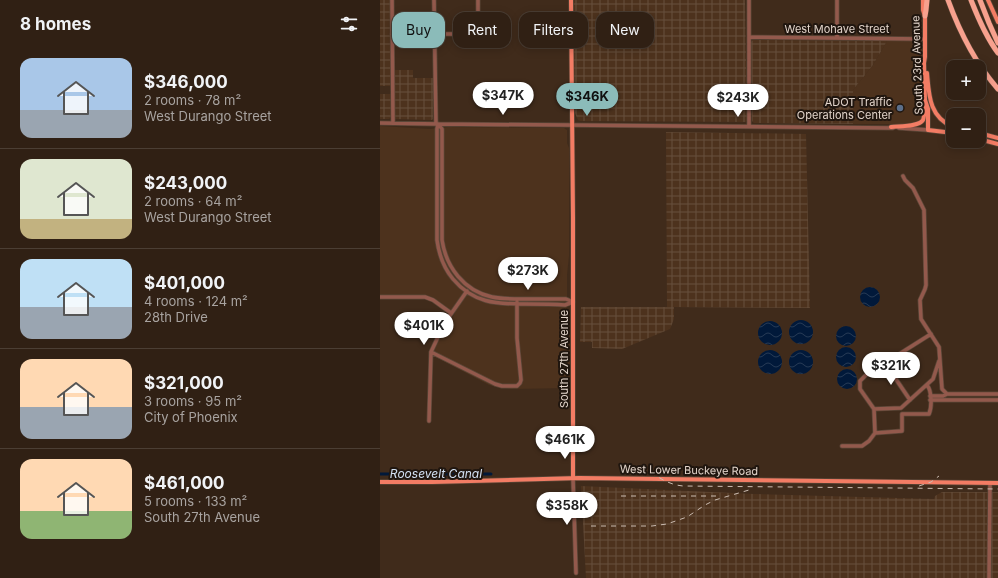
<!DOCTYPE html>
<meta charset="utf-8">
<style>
:root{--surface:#302014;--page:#3c2d22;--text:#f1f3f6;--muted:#a8a3a0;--line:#4b3e34;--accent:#8bbbb9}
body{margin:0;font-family:Inter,sans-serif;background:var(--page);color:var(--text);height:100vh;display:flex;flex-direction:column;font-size:15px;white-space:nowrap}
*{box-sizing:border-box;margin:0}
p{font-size:13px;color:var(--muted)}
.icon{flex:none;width:22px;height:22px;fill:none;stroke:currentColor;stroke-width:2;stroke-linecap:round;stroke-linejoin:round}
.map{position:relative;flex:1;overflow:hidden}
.panel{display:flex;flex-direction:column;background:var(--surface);width:380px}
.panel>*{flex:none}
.hud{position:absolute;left:12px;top:12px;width:380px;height:36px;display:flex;gap:8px}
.fabs{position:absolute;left:566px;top:60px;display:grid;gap:8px}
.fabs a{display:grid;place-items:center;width:40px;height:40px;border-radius:8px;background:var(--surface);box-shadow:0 2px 10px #0003,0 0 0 1px var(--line);font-size:20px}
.price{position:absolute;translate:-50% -34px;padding:0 9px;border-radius:14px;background:#fff;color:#222;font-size:13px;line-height:26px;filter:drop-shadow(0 1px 2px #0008)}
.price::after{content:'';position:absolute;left:50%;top:24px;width:12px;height:9px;margin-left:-6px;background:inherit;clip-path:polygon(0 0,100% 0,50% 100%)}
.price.current{background:var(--accent);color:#111}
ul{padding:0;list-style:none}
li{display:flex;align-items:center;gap:12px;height:100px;padding:0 20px}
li+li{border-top:1px solid var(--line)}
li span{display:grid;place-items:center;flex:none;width:112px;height:80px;border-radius:12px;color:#555}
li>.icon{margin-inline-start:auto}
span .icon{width:48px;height:48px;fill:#fffc;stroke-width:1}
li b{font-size:17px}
h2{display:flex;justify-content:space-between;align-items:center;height:48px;padding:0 20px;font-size:17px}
.pill{padding:0 14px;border-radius:12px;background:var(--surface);box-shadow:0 2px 10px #0003,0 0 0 1px var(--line);font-size:14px;line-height:36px}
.pill.current{background:var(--accent);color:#111}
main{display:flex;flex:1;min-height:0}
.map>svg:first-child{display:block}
.built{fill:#4d321d}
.industrial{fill:url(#industrial-grid)}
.water{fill:url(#water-waves)}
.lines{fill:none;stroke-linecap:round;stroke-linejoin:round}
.canal{stroke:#01193a;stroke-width:3}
.minor-casing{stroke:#5a4637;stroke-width:5}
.major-casing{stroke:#5a4637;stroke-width:5.5}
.highway-casing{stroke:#5a4637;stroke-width:6}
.minor{stroke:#93594c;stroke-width:3.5}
.major{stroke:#f37c64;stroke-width:4}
.highway{stroke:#f7a18e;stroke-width:5}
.rail{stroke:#cbbcb1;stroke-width:1;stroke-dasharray:5 5;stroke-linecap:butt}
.service-dot{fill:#5c6f8a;stroke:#20160f;stroke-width:1.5}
.labels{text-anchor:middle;stroke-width:4;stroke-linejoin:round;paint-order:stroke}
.street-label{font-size:11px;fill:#e2d4ca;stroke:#20160f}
.poi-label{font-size:11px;fill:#e2d4ca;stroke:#20160f;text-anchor:end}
.water-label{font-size:12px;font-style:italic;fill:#d3e1f3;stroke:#20160f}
</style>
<main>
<section class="panel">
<h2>8 homes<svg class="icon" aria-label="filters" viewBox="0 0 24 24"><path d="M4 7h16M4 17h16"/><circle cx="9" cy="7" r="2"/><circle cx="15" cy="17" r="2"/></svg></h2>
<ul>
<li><span style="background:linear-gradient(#a9c7e8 65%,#9aa5b1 0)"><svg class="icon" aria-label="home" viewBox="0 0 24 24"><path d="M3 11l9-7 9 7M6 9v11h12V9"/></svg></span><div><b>$346,000</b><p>2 rooms · 78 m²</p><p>West Durango Street</p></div></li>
<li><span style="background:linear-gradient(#dfe7d0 75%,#c2b280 0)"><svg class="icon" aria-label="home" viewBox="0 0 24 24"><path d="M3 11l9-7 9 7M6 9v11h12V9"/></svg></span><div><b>$243,000</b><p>2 rooms · 64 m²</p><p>West Durango Street</p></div></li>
<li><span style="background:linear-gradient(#bfe0f5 60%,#9aa5b1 0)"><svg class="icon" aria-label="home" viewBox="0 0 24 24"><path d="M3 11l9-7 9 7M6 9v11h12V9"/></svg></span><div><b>$401,000</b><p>4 rooms · 124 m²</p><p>28th Drive</p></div></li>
<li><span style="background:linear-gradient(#ffd9b3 60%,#9aa5b1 0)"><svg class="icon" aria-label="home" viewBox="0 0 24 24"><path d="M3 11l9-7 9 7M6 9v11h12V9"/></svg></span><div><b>$321,000</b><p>3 rooms · 95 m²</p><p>City of Phoenix</p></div></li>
<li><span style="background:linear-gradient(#ffd9b3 65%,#8fb573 0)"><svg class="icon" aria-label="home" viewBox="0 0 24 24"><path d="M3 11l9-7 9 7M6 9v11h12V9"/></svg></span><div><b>$461,000</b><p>5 rooms · 133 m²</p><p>South 27th Avenue</p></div></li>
</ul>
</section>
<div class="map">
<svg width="618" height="578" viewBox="0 0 618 578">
<defs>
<pattern id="industrial-grid" width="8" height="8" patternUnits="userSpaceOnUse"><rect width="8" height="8" fill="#4d321d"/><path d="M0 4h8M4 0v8" fill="none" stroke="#664f3c"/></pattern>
<pattern id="water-waves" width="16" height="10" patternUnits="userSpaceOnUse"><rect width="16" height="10" fill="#01193a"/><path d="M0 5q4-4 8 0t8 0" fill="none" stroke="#263a55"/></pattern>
</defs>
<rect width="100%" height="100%" fill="#402b1b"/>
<path class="built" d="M 507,41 L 538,41 L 541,42 L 542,45 L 543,116 L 539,122 L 529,124 L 473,124 L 473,90 L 493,65 Z
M 0,126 L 50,129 L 68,127 L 184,128 L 187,130 L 187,143 L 189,148 L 189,256 L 187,275 L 187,307 L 190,313 L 189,388 L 131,389 L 117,387 L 109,385 L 52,355 L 59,339 L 75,313 L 52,298 L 47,296 L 42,295 L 0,295 Z"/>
<path class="industrial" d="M 0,0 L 11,0 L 11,86 L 0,86 Z
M 193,0 L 365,0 L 367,120 L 366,122 L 200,121 L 198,120 L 195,113 L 194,109 Z
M 373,40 L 507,41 L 493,65 L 473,90 L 473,124 L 374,123 L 372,121 L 371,42 Z
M 14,70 L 33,70 L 33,78 L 53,78 L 53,119 L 52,120 L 15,119 L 14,117 Z
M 0,94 L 11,94 L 11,117 L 9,119 L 0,119 Z
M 286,132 L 426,134 L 430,308 L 294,307 L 294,319 L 290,329 L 242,349 L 212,348 L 212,342 L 200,342 L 201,307 L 287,307 Z
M 201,486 L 374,494 L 554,499 L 555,496 L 562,492 L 618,492 L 618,578 L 206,578 Z"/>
<path class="water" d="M480 297a10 10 0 1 1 20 0a10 10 0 1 1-20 0Z
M409 332a12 12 0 1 1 24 0a12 12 0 1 1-24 0Z
M378 333a12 12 0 1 1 24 0a12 12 0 1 1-24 0Z
M456 336a10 10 0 1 1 20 0a10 10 0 1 1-20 0Z
M456 357a10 10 0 1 1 20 0a10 10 0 1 1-20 0Z
M378 362a12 12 0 1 1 24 0a12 12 0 1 1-24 0Z
M409 362a12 12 0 1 1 24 0a12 12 0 1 1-24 0Z
M457 379a10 10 0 1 1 20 0a10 10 0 1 1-20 0Z"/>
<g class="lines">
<path class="canal" d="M 0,474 L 111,474"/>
<g class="minor-casing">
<path id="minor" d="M 12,0 L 13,123
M 54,0 L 56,124
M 369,0 L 369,126
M 457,0 L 457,38
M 12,34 L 98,34 L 98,0
M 369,37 L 544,39
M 0,123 L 58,124 L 513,128
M 58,124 L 57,129 L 57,240 C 59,255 63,267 73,279 C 93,303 116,304 145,304 C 159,304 172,304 185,305 L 193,302
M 58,124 L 62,129 L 62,240 C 66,267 84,291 112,297 C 122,299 132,299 142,299 C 157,299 171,299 186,299 L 193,302
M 519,128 L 548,130
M 523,176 L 525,180 L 533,188 L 544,210 L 546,285 L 545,289 L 540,300 L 541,319 L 559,347 L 562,389 L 567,394
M 0,297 L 45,297 L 53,300 L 71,313
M 51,352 L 115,384 L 122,386 L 137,386 L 140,383 L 141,380 L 137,338 L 137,302
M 505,363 L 530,400
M 550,396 L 563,396 L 567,394 L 618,394
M 550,400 L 618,400
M 494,409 L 521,408 L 553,379 L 559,361
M 522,414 L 549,414 C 552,407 552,391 547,385
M 49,421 L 51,352 L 64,324 L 87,291
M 495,433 L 522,431 L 522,414
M 462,446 L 482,446 L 489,441 L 495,433 L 494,409 L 480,389 L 480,381 L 486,375 L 551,334
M 193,478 L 196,573
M 609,578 L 610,483"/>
</g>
<g class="major-casing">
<path id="major" d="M 191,0 L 193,217 L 193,478
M 543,0 L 543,10 L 545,16 L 545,57 L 544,63 L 545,100 L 548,109 L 548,130 L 573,133
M 608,0 L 618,22
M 547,73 C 549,95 549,117 573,127
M 511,127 C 519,126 539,127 543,120 C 545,115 544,108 545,103
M 599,133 L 618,138
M 599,139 L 618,144
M 0,482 L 52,482 L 199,478 L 618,483"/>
</g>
<g class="highway-casing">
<path id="highway" d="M 568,0 C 580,33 595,63 618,89
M 591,0 C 598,18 606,37 618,53
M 600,0 L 609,23 L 618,43
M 545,16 L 546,10 L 547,0"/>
</g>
<use href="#minor" class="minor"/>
<use href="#major" class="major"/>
<use href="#highway" class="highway"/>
<path class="rail" d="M 271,472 C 280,479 291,485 303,486 L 618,489
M 539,486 L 551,482 L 559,476
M 241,496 L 339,496
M 211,526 L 272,526 L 287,524 L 307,517 L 325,505 L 335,500 L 369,490"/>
</g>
<circle class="service-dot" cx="520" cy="108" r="4"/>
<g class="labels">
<g class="street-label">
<text x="457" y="33">West Mohave Street</text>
<text transform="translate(537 65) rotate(-92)" y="4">South 23rd Avenue</text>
<text transform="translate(184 359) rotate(-90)" y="4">South 27th Avenue</text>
<text transform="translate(309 470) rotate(1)" y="4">West Lower Buckeye Road</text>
</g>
<g class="poi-label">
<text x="512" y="106">ADOT Traffic<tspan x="512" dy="13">Operations Center</tspan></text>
</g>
<g class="water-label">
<text x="56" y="478">Roosevelt Canal</text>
</g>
</g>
</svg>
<div class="fabs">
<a>+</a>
<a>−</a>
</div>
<b class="price" style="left:123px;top:116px">$347K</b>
<b class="price current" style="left:207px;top:117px">$346K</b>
<b class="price" style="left:358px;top:118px">$243K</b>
<b class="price" style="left:148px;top:291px">$273K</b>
<b class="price" style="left:44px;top:346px">$401K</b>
<b class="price" style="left:511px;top:386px">$321K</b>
<b class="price" style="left:185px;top:460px">$461K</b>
<b class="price" style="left:187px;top:526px">$358K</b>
<div class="hud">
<a class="pill current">Buy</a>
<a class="pill">Rent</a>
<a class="pill">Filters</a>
<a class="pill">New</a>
</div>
</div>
</main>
